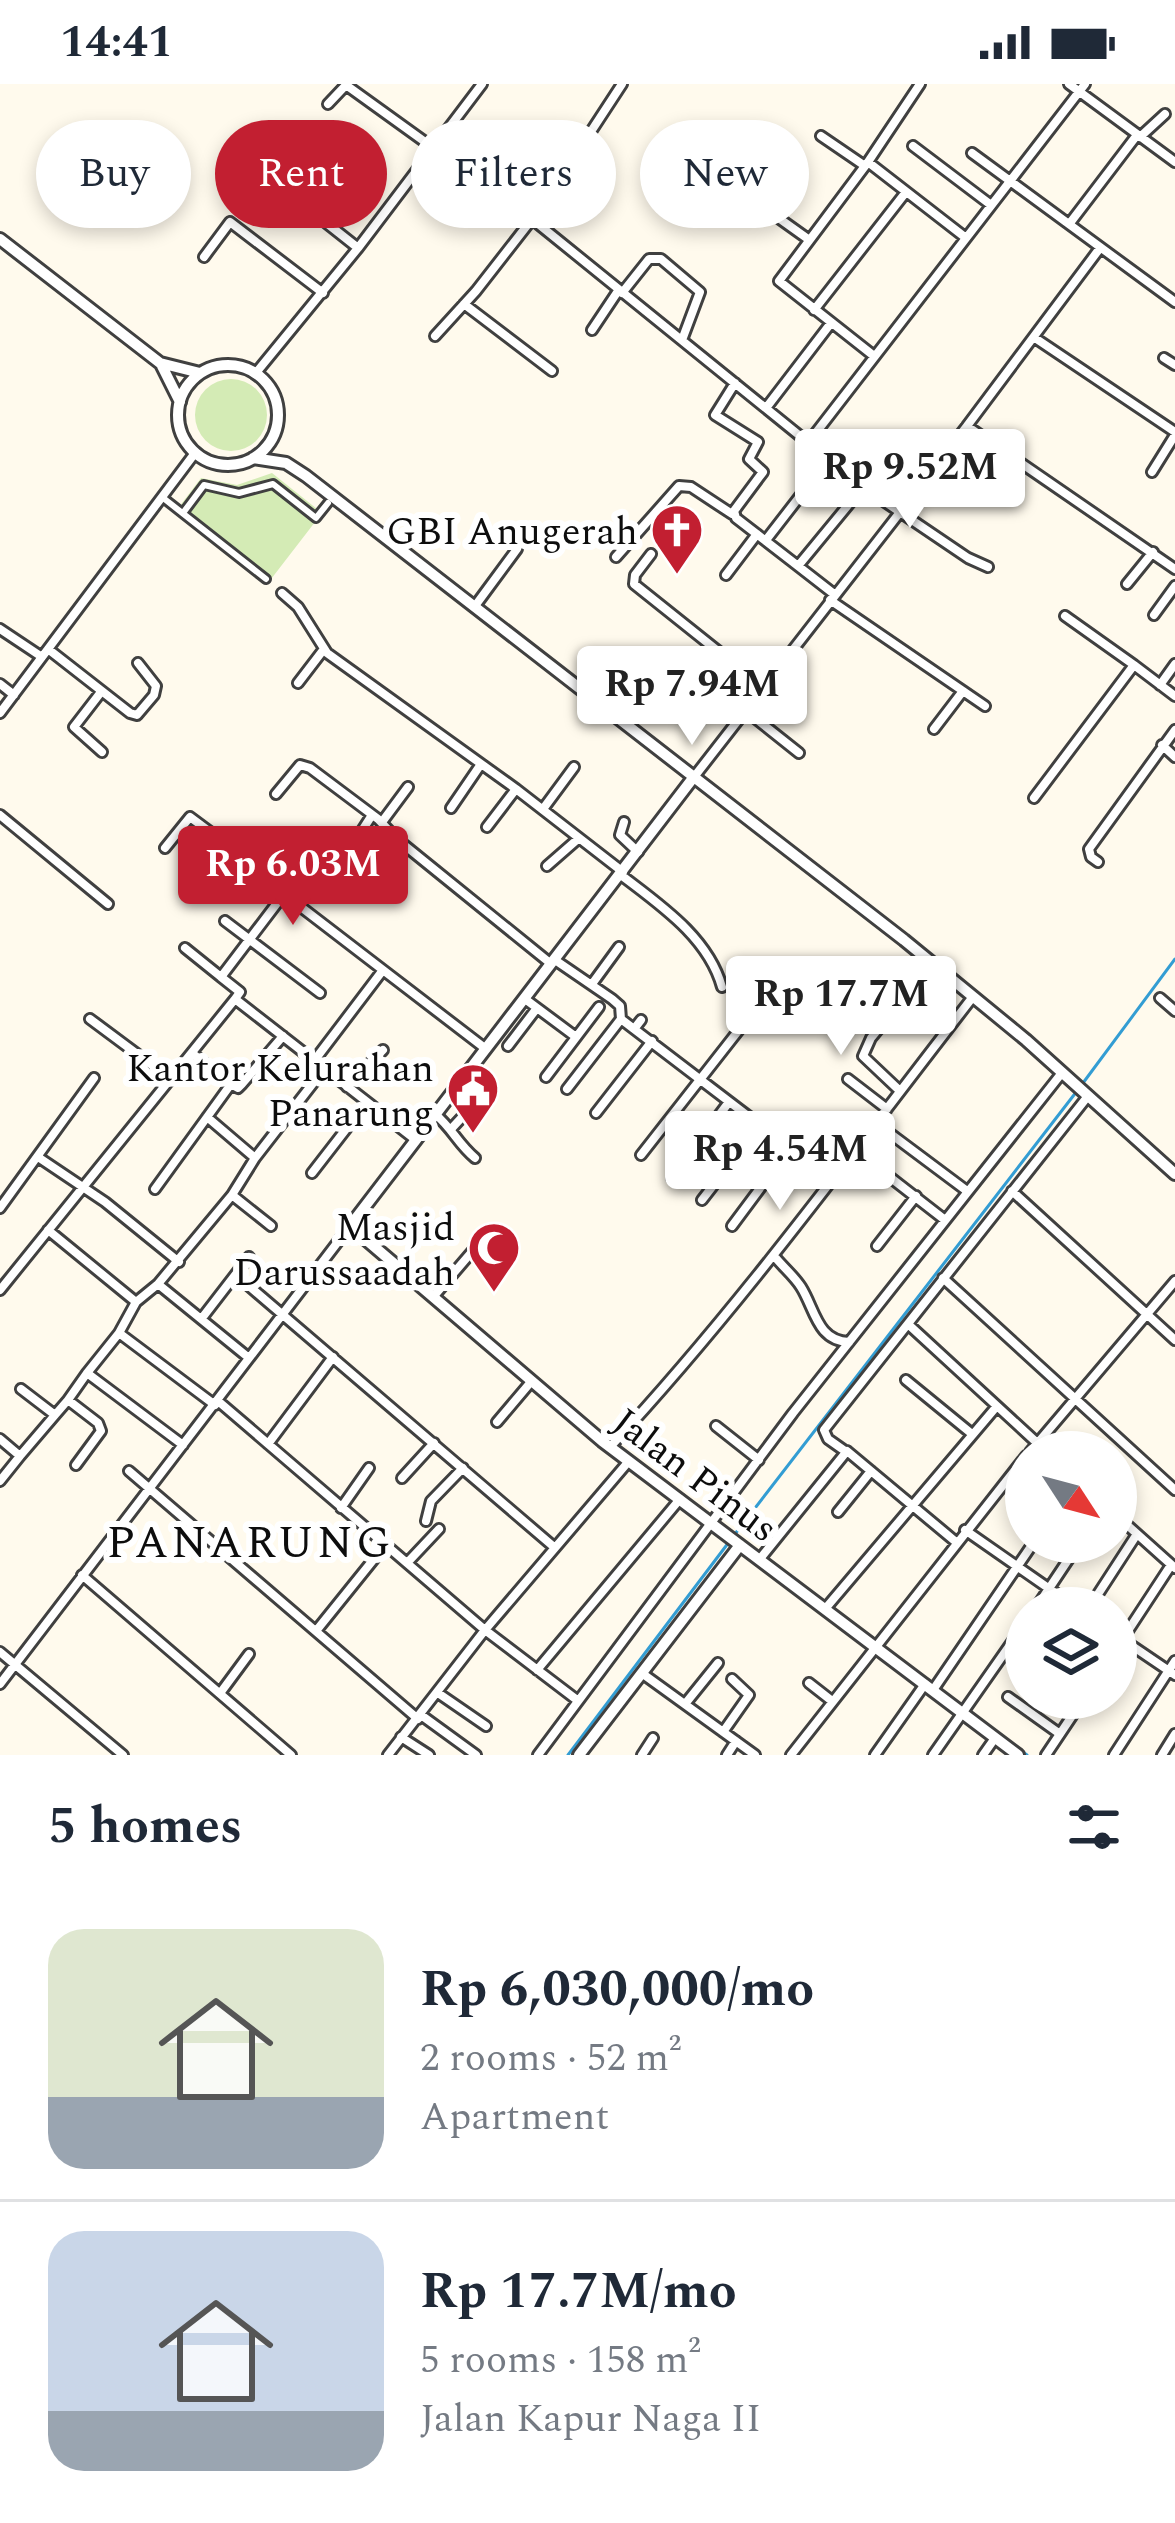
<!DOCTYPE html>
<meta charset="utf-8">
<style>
:root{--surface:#fff;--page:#f2f2f3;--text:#1f2937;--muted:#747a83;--line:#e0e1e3;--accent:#c21f31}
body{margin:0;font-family:Spectral,serif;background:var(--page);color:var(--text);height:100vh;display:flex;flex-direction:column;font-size:45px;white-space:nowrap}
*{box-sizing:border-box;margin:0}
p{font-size:39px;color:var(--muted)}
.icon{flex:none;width:66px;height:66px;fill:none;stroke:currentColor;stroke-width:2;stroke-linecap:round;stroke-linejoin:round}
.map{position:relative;height:1671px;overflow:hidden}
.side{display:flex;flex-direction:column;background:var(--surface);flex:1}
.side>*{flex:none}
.banner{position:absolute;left:36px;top:36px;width:1104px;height:108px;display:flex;gap:24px}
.needle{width:78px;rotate:126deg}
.buttons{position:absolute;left:1005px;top:1347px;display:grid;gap:24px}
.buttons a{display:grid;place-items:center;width:132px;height:132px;border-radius:50%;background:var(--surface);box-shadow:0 6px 18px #0003;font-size:60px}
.price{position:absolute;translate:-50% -102px;padding:0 27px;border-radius:12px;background:#fff;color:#222;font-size:39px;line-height:78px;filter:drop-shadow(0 3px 6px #0008)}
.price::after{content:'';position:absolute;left:50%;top:72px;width:36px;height:27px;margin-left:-18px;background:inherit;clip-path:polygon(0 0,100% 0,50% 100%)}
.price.selected{background:var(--accent);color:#fff}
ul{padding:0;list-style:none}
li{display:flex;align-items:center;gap:36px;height:300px;padding:0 48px}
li+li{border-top:3px solid var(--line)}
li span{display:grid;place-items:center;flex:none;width:336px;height:240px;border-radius:36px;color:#555}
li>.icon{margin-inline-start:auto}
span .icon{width:144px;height:144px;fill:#fffc;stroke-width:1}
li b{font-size:51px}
h2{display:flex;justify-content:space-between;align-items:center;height:144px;padding:0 48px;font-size:51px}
.pill{padding:0 42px;border-radius:54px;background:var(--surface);box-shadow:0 6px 18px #0003;font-size:42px;line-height:108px}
.pill.selected{background:var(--accent);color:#fff}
.status{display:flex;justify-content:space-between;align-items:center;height:84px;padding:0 60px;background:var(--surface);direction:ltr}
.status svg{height:33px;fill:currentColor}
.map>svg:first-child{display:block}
.park{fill:#d4ebb5}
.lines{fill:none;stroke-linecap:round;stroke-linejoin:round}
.stream{stroke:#339dd3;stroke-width:3}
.pedestrian-casing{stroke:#404040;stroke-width:12}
.minor-casing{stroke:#404040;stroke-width:14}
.tertiary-casing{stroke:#404040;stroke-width:16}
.pedestrian{stroke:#fff;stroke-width:6}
.minor{stroke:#fff;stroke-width:8}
.tertiary{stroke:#fff;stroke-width:10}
.labels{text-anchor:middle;stroke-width:12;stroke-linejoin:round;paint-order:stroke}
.poi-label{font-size:39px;fill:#0d0d0d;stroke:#fff;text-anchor:end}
.street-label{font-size:39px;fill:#0d0d0d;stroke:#fff}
.quarter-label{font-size:45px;letter-spacing:3px;fill:#0d0d0d;stroke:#fff}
</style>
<div class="status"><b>14:41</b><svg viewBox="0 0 49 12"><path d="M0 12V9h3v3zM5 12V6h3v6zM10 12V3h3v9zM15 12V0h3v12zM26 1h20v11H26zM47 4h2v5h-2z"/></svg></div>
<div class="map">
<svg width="1175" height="1671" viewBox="0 0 1175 1671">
<rect width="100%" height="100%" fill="#fffaed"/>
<path class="park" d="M195 331a36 36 0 1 1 72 0a36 36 0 1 1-72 0Z
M 272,389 L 322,429 L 268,499 L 176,427 L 201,394 L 237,401 Z"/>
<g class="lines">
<path class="stream" d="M 1083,999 L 1175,875
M 735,1450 L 1077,1007
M 967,1626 L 1027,1671
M 568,1671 L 729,1458"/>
<g class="pedestrian-casing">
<path id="pedestrian" d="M 162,413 L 266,495
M 183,429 L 204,401 L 239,409 L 273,400 L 316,434 L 328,419"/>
</g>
<g class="minor-casing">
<path id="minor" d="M 1069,0 L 1175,78
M 328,20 L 346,1 L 532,135 L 863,403 L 968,474 L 988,483
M 821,52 L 865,82
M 1140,53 L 1165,30
M 913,62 L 991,121
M 972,69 L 1175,218
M 868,78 L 920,0
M 310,126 L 358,164
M 780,135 L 808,155
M 1070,139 L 1137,51
M 204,173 L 230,138 L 323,209
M 622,209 L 649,175 L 661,175 L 700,208 L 682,256
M 464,220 L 552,287
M 814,226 L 906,108
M 592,246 L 618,207
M 435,252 L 476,207 L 543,121 L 622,0
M 1035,254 L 1175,348
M 874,272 L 779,197 L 868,78 L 966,154
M 1164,274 L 1175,281
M 255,290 L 358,164 L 482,0
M 735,299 L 715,331 L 758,358 L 749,375 L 763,388 L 734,427 L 736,434 L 798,482 L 863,403
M 766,324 L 831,239
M 967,342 L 1100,164
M 808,359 L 1085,0
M 1152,388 L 1175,351
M 766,456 L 828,376
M 651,470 L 635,491 L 634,500 L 763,603
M 616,473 L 679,402 L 691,403 L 732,430
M 798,482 L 834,510
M 726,491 L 757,450
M 1127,500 L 1153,468
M 282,509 L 298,523 L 327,569 L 516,705 L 623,788
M 830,516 L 985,622
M 475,522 L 517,465
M 1154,531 L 1175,502
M 1065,532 L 1134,581
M 0,545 L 42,573
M 48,565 L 130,629 L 137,631 L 154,611 L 156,602 L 138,579
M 298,599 L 324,565
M 0,600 L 14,611
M 1160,601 L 1175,580
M 101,608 L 74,643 L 102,668
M 745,626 L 799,669
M 0,629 L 195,369
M 934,645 L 963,607
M 1162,661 L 1175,673
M 694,693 L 967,342 L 1175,485
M 276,710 L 300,681 L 310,684 L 378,735 L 398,756 L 550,879
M 1034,714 L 1134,581 L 1175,612
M 451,724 L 481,680
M 543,725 L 574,683
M 0,731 L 108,820
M 382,738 L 408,703
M 624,738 L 620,751 L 638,768
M 487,743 L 516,705
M 165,764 L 190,733 L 280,800 L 284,810
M 347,770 L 372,731
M 1098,778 L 1091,773 L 1089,765 L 1175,646
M 547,782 L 579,754
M 621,791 C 660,821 708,853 722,903
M 225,837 L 320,909
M 185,864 L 221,893
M 555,876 L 612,915 L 620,922 L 621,935 L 634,945
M 383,886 L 486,965
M 592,900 L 619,863
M 1160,914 L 1175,927
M 525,915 L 576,953
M 890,931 L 871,954 L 863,972 L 900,1007
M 90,935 L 172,996
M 641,936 L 634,945 L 790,1064 L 828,1101
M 508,962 L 537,924
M 314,977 L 383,886 L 284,810 L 221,893 L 240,908 L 235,915 L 416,1056
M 546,993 L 599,923
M 848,995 L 887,1025
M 231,1000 L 238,1004 L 242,1000 L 283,952
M 347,1003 L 383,966
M 567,1005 L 621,935
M 596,1029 L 652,957
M 435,1030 C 452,1044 458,1060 475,1074
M 207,1033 L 255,1074
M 876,1039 L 967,1107
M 452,1044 L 478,1016 L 476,1005 L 464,993
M 855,1066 L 945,1136
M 641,1071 L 742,942
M 38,1073 L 105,1118 L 179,1178
M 312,1089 L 367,1018
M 672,1094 L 729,1018
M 155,1105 L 231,1000 L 193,970
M 1012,1107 L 1175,1256
M 232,1111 L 158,1200 L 249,1274
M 702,1116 L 760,1041
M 0,1124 L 94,994
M 271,1142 L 232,1111 L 255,1074 L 324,985
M 732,1142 L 790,1064
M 48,1146 L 136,1218
M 877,1162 L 916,1112
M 775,1173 C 783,1183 794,1192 801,1203 C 815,1225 817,1257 849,1258
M 943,1194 L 1175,1406
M 249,1202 L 554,1463
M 0,1206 L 235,915
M 434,1212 L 482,1156
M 202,1234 L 249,1173
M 909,1241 L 1047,1368
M 119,1249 L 136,1218 L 158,1200
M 906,1296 L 972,1350
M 21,1305 L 55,1331 L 68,1316
M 218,1317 L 485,1546 L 577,1616
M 497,1338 L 530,1299
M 716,1342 L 759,1376
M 0,1355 L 20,1372 L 55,1331
M 268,1360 L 333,1273
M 183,1361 L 87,1289 L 119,1249 L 215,1321
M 610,1363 C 741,1222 854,1066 972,914
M 845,1367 L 828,1355 L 824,1346 L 1088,1012
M 1030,1368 L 1175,1197
M 76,1381 L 101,1347 L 98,1339 L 68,1316 L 87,1289
M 129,1387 L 418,1635
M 402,1394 L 434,1359
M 0,1397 L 20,1372
M 341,1424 L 369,1384
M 838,1428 L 871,1387
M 1116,1431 L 1175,1484
M 426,1437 L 431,1417 L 463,1384
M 965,1446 L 1077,1524
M 759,1476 L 847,1367 L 956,1458
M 407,1479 L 439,1445
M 82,1491 L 291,1671
M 1036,1524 L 1080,1458
M 1089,1524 L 1137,1450
M 825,1525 L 997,1322
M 316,1547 L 386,1460
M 1116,1551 L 1175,1591
M 1116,1565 L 1171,1481
M 0,1568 L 123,1671
M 1024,1583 L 1026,1585
M 537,1586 L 680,1415
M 643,1590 L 755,1671
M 809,1599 L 832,1617
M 0,1600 L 350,1142
M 933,1606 L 1034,1458
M 221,1608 L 249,1570
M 438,1609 L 486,1642
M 1008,1613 L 1060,1650
M 685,1620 L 718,1579
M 421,1631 L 476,1671
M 723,1648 L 749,1611 L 732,1595
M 401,1653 L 429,1671
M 388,1671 L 485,1546 L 629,1377
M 538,1671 L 793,1329 L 1061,990
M 642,1671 L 653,1654
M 727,1671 L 736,1657
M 791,1671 L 1026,1372
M 875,1671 L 925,1600
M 933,1671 L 1026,1538
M 983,1671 L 995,1654
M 1046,1671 L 1084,1614
M 1114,1671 L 1175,1577
M 1162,1671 L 1175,1650"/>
</g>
<g class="tertiary-casing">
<path id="tertiary" d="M 0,155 L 160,279 L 200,289
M178 331a50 50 0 1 1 100 0a50 50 0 1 1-100 0Z
M 162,282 L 180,318
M 253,374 L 286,379 L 306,392 L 904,856 L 1026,956 L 1175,1090
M 693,694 L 350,1142 L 602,1357 L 1018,1671
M 579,1671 L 740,1461"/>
</g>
<use href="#pedestrian" class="pedestrian"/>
<use href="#minor" class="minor"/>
<use href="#tertiary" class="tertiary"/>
</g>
<defs>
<g id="church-pin" transform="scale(2.7)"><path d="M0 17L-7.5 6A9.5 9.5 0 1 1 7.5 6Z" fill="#c21f31" stroke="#fff"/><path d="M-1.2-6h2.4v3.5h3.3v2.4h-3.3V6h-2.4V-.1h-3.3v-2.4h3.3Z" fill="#fff"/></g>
<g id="civic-pin" transform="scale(2.7)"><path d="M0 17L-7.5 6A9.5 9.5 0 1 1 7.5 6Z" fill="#c21f31" stroke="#fff"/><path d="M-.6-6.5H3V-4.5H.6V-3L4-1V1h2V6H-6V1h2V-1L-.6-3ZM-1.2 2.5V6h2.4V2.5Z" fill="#fff"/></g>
<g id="mosque-pin" transform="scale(2.7)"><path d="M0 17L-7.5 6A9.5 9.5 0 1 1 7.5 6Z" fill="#c21f31" stroke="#fff"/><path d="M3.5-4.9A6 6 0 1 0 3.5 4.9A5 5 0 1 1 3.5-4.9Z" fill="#fff"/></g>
</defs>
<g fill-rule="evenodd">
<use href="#church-pin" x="677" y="446"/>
<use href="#civic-pin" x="473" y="1005"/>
<use href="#mosque-pin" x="494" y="1164"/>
</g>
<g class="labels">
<g class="poi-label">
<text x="638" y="460">GBI Anugerah</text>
<text x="434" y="997">Kantor Kelurahan<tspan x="434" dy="45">Panarung</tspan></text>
<text x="455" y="1156">Masjid<tspan x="455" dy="45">Darussaadah</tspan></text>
</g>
<g class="street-label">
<text transform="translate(696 1390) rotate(37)" y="14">Jalan Pinus</text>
</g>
<g class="quarter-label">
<text x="250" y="1473">PANARUNG</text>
</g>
</g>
</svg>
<div class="buttons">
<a><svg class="needle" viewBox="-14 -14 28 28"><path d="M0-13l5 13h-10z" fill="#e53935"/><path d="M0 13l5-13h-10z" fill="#747a83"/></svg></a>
<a><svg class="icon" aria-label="layers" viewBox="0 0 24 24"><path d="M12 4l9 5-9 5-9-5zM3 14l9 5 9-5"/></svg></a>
</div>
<b class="price" style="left:910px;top:447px">Rp 9.52M</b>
<b class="price" style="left:692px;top:664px">Rp 7.94M</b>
<b class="price selected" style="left:293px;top:844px">Rp 6.03M</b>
<b class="price" style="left:841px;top:974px">Rp 17.7M</b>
<b class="price" style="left:780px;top:1129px">Rp 4.54M</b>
<div class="banner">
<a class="pill">Buy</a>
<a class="pill selected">Rent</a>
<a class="pill">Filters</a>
<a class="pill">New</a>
</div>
</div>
<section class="side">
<h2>5 homes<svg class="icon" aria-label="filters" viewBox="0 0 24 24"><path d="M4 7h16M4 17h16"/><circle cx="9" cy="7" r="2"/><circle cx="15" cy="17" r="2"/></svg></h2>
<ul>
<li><span style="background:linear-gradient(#dfe7d0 70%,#9aa5b1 0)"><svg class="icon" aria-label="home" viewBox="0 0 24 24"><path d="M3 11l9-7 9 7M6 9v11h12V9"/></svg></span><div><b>Rp 6,030,000/mo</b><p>2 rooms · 52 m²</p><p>Apartment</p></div></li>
<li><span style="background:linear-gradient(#c9d6e8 75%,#9aa5b1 0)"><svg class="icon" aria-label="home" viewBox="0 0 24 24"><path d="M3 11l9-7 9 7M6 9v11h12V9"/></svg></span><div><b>Rp 17.7M/mo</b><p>5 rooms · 158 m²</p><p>Jalan Kapur Naga II</p></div></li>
</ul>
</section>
